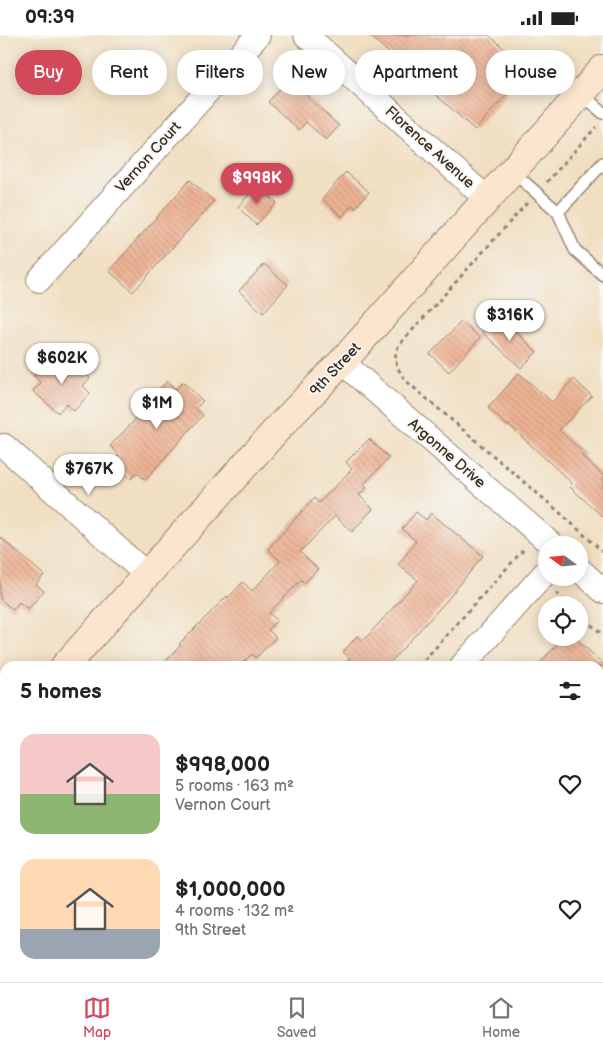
<!DOCTYPE html>
<meta charset="utf-8">
<style>
:root{--surface:#fff;--page:#f2f2f2;--text:#222;--muted:#767676;--line:#e0e0e0;--accent:#d1495b}
body{margin:0;font-family:"Balsamiq Sans",sans-serif;background:var(--page);color:var(--text);height:100vh;display:flex;flex-direction:column;font-size:19px;white-space:nowrap}
*{box-sizing:border-box;margin:0}
p{font-size:16px;color:var(--muted)}
.icon{flex:none;width:28px;height:28px;fill:none;stroke:currentColor;stroke-width:2;stroke-linecap:round;stroke-linejoin:round}
.map{position:relative;flex:1;overflow:hidden}
.sheet{position:absolute;left:0px;top:626px;width:604px;height:321px;display:flex;flex-direction:column;background:var(--surface);border-radius:15px 15px 0 0;box-shadow:0 2px 12px #0003}
.sheet>*{flex:none}
.banner{position:absolute;left:15px;top:15px;width:574px;height:45px;display:flex;gap:10px}
.needle{width:32px;rotate:286deg}
.fabs{position:absolute;left:538px;top:501px;display:grid;gap:10px}
.fabs a{display:grid;place-items:center;width:50px;height:50px;border-radius:50%;background:var(--surface);box-shadow:0 2px 12px #0003;font-size:25px}
.price{position:absolute;translate:-50% -42px;padding:0 11px;border-radius:18px;background:#fff;color:#222;font-size:16px;line-height:32px;filter:drop-shadow(0 1px 2px #0008)}
.price::after{content:'';position:absolute;left:50%;top:30px;width:15px;height:11px;margin-left:-8px;background:inherit;clip-path:polygon(0 0,100% 0,50% 100%)}
.price.on{background:var(--accent);color:#fff}
ul{padding:0;list-style:none}
li{display:flex;align-items:center;gap:15px;height:125px;padding:0 20px}
li span{display:grid;place-items:center;flex:none;width:140px;height:100px;border-radius:15px;color:#555}
li>.icon{margin-inline-start:auto}
span .icon{width:60px;height:60px;fill:#fffc;stroke-width:1}
li b{font-size:21px}
h2{display:flex;justify-content:space-between;align-items:center;height:60px;padding:0 20px;font-size:21px}
.chip{padding:0 18px;border-radius:22px;background:var(--surface);box-shadow:0 2px 12px #0003;font-size:18px;line-height:45px}
.chip.on{background:var(--accent);color:#fff}
.status{display:flex;justify-content:space-between;align-items:center;height:35px;padding:0 25px;background:var(--surface);direction:ltr}
.status svg{height:14px;fill:currentColor}
.tab-bar{display:flex;justify-content:space-around;align-items:center;height:70px;border-top:1px solid var(--line);background:var(--surface);font-size:14px;color:var(--muted)}
.tab-bar a{display:grid;justify-items:center;gap:2px}
.tab-bar .on{color:var(--accent)}
.map>svg:first-child{display:block}
.building{fill:url(#building-back-hatch)}
.lines{fill:none;stroke-linecap:round;stroke-linejoin:round}
.lane-casing{stroke:#968470;stroke-width:14}
.street-casing{stroke:#968470;stroke-width:26}
.secondary-casing{stroke:#968470;stroke-width:30}
.path{stroke:#968470;stroke-width:3;stroke-dasharray:4 4;stroke-linecap:butt}
.lane{stroke:#fff;stroke-width:11}
.street{stroke:#fff;stroke-width:24}
.secondary{stroke:#fce5cf;stroke-width:28}
.labels{text-anchor:middle;stroke-width:4;stroke-linejoin:round;paint-order:stroke}
.street-label{font-size:15px;fill:#3b2a1e;stroke:#f6f6f2}
</style>
<div class="status"><b>09:39</b><svg viewBox="0 0 49 12"><path d="M0 12V9h3v3zM5 12V6h3v6zM10 12V3h3v9zM15 12V0h3v12zM26 1h20v11H26zM47 4h2v5h-2z"/></svg></div>
<div class="map">
<svg width="603" height="947" viewBox="0 0 603 947">
<defs>
<pattern id="building-back-hatch" width="6" height="6" patternUnits="userSpaceOnUse" patternTransform="scale(1.25)"><rect width="6" height="6" fill="#edb294"/><path d="M-1 5l2 2M0 0l6 6M5-1l2 2" fill="none" stroke="#cc997f"/></pattern>
</defs>
<rect width="100%" height="100%" fill="#f6f6f2"/>
<filter id="ink" filterUnits="userSpaceOnUse"><feTurbulence type="fractalNoise" baseFrequency=".02" numOctaves="2"/><feDisplacementMap in="SourceGraphic" scale="10" xChannelSelector="R" yChannelSelector="G"/><feConvolveMatrix kernelMatrix="1 2 1 2 8 2 1 2 1" color-interpolation-filters="sRGB"/></filter>
<filter id="wash" filterUnits="userSpaceOnUse"><feTurbulence type="fractalNoise" baseFrequency=".0096" numOctaves="4" result="noise"/><feDisplacementMap in="SourceGraphic" scale="20" xChannelSelector="R" yChannelSelector="G"/><feGaussianBlur stdDeviation="1.12" result="paint"/><feColorMatrix in="noise" values="0 0 0 0 0 0 0 0 0 0 0 0 0 0 0 0 0 1.4 0 .05"/><feComposite in="paint" operator="in"/></filter>
<g filter="url(#wash)">
<rect width="100%" height="100%" fill="#f1dfc2"/>
<g id="blocks">
<path class="building" d="M 369,0 L 489,0 L 528,35 L 475,95 Z
M 289,44 L 339,91 L 326,105 L 306,87 L 299,95 L 268,67 Z
M 346,137 L 369,157 L 355,173 L 352,170 L 342,182 L 322,164 Z
M 190,145 L 214,166 L 133,257 L 109,236 Z
M 258,150 L 277,168 L 256,190 L 238,172 Z
M 264,229 L 288,250 L 263,278 L 239,256 Z
M 496,281 L 522,302 L 537,317 L 521,333 L 482,297 Z
M 462,286 L 480,303 L 449,337 L 430,319 Z
M 51,322 L 60,329 L 66,322 L 90,343 L 83,351 L 90,358 L 74,376 L 66,369 L 58,378 L 33,356 L 41,348 L 34,341 Z
M 519,338 L 552,367 L 574,344 L 592,361 L 559,395 L 584,418 L 582,421 L 603,440 L 603,482 L 569,451 L 572,448 L 509,390 L 508,391 L 488,373 Z
M 167,346 L 176,354 L 183,347 L 203,366 L 196,373 L 203,380 L 145,445 L 137,437 L 131,444 L 112,427 L 119,420 L 110,411 L 146,373 L 144,371 Z
M 369,404 L 389,423 L 363,450 L 367,453 L 359,460 L 373,474 L 352,497 L 335,481 L 300,517 L 318,534 L 304,548 L 301,545 L 269,578 L 277,585 L 268,595 L 276,602 L 256,623 L 252,619 L 240,631 L 161,631 L 181,610 L 179,609 L 227,561 L 228,563 L 243,547 L 252,556 L 280,526 L 268,514 L 314,463 L 319,468 L 352,434 L 346,427 Z
M 416,477 L 426,485 L 431,478 L 483,521 L 448,564 L 387,631 L 344,631 L 350,623 L 343,617 L 357,601 L 363,606 L 418,545 L 398,530 L 416,506 L 402,494 Z
M 0,502 L 44,540 L 36,549 L 44,556 L 28,574 L 19,567 L 13,575 L 0,564 Z
M 564,602 L 575,602 L 603,629 L 603,631 L 537,631 Z"/>
</g>
</g>
<g filter="url(#ink)">
<use href="#blocks" fill-opacity="0" stroke="#968470" stroke-width="1"/>
<g class="lines">
<g class="lane-casing">
<path id="lane" d="M 581,58 L 603,78
M 512,136 L 558,177 L 603,128
M 558,177 L 575,215 L 603,240"/>
</g>
<g class="street-casing">
<path id="street" d="M 306,0 L 487,164
M 39,245 L 258,0
M 342,327 L 552,510
M 4,411 L 147,540
M 579,534 L 603,556
M 462,631 L 546,537
M 0,669 L 5,674
M 599,907 L 603,902
M 596,942 L 601,947
M 180,947 L 184,942
M 563,947 L 567,942"/>
</g>
<g class="secondary-casing">
<path id="secondary" d="M 65,631 L 280,391 L 342,327 L 603,34
M 0,703 L 5,698"/>
</g>
<path class="path" d="M 547,147 L 596,92
M 527,168 L 399,310 C 391,324 398,335 406,346 L 558,476 L 603,517
M 556,558 L 569,570
M 579,579 L 603,600
M 419,631 L 524,514
M 136,947 L 140,942"/>
<use href="#lane" class="lane"/>
<use href="#street" class="street"/>
<use href="#secondary" class="secondary"/>
</g>
</g>
<g class="labels">
<g class="street-label">
<text transform="translate(430 112) rotate(42)" y="5">Florence Avenue</text>
<text transform="translate(148 122) rotate(-48)" y="5">Vernon Court</text>
<text transform="translate(335 334) rotate(-47)" y="5">9th Street</text>
<text transform="translate(447 418) rotate(41)" y="5">Argonne Drive</text>
</g>
</g>
</svg>
<div class="fabs">
<a><svg class="needle" viewBox="-14 -14 28 28"><path d="M0-13l5 13h-10z" fill="#e53935"/><path d="M0 13l5-13h-10z" fill="#767676"/></svg></a>
<a><svg class="icon" aria-label="locate" viewBox="0 0 24 24"><circle cx="12" cy="12" r="6"/><path d="M12 2v4M12 18v4M2 12h4M18 12h4"/></svg></a>
</div>
<b class="price on" style="left:257px;top:170px">$998K</b>
<b class="price" style="left:510px;top:307px">$316K</b>
<b class="price" style="left:62px;top:350px">$602K</b>
<b class="price" style="left:157px;top:395px">$1M</b>
<b class="price" style="left:89px;top:461px">$767K</b>
<div class="banner">
<a class="chip on">Buy</a>
<a class="chip">Rent</a>
<a class="chip">Filters</a>
<a class="chip">New</a>
<a class="chip">Apartment</a>
<a class="chip">House</a>
</div>
<section class="sheet">
<h2>5 homes<svg class="icon" aria-label="filters" viewBox="0 0 24 24"><path d="M4 7h16M4 17h16"/><circle cx="9" cy="7" r="2"/><circle cx="15" cy="17" r="2"/></svg></h2>
<ul>
<li><span style="background:linear-gradient(#f6c9c9 60%,#8fb573 0)"><svg class="icon" aria-label="home" viewBox="0 0 24 24"><path d="M3 11l9-7 9 7M6 9v11h12V9"/></svg></span><div><b>$998,000</b><p>5 rooms · 163 m²</p><p>Vernon Court</p></div><svg class="icon" aria-label="heart" viewBox="0 0 24 24"><path d="M12 20l-8-8c-3-5 5-10 8-4 3-6 11-1 8 4z"/></svg></li>
<li><span style="background:linear-gradient(#ffd9b3 70%,#9aa5b1 0)"><svg class="icon" aria-label="home" viewBox="0 0 24 24"><path d="M3 11l9-7 9 7M6 9v11h12V9"/></svg></span><div><b>$1,000,000</b><p>4 rooms · 132 m²</p><p>9th Street</p></div><svg class="icon" aria-label="heart" viewBox="0 0 24 24"><path d="M12 20l-8-8c-3-5 5-10 8-4 3-6 11-1 8 4z"/></svg></li>
</ul>
</section>
</div>
<nav class="tab-bar">
<a class="on"><svg class="icon" aria-label="map" viewBox="0 0 24 24"><path d="M3 6l6-2 6 2 6-2v14l-6 2-6-2-6 2zM9 4v14M15 6v14"/></svg>Map</a>
<a><svg class="icon" aria-label="saved" viewBox="0 0 24 24"><path d="M7 4h10v16l-5-4-5 4z"/></svg>Saved</a>
<a><svg class="icon" aria-label="home" viewBox="0 0 24 24"><path d="M3 11l9-7 9 7M6 9v11h12V9"/></svg>Home</a>
</nav>
